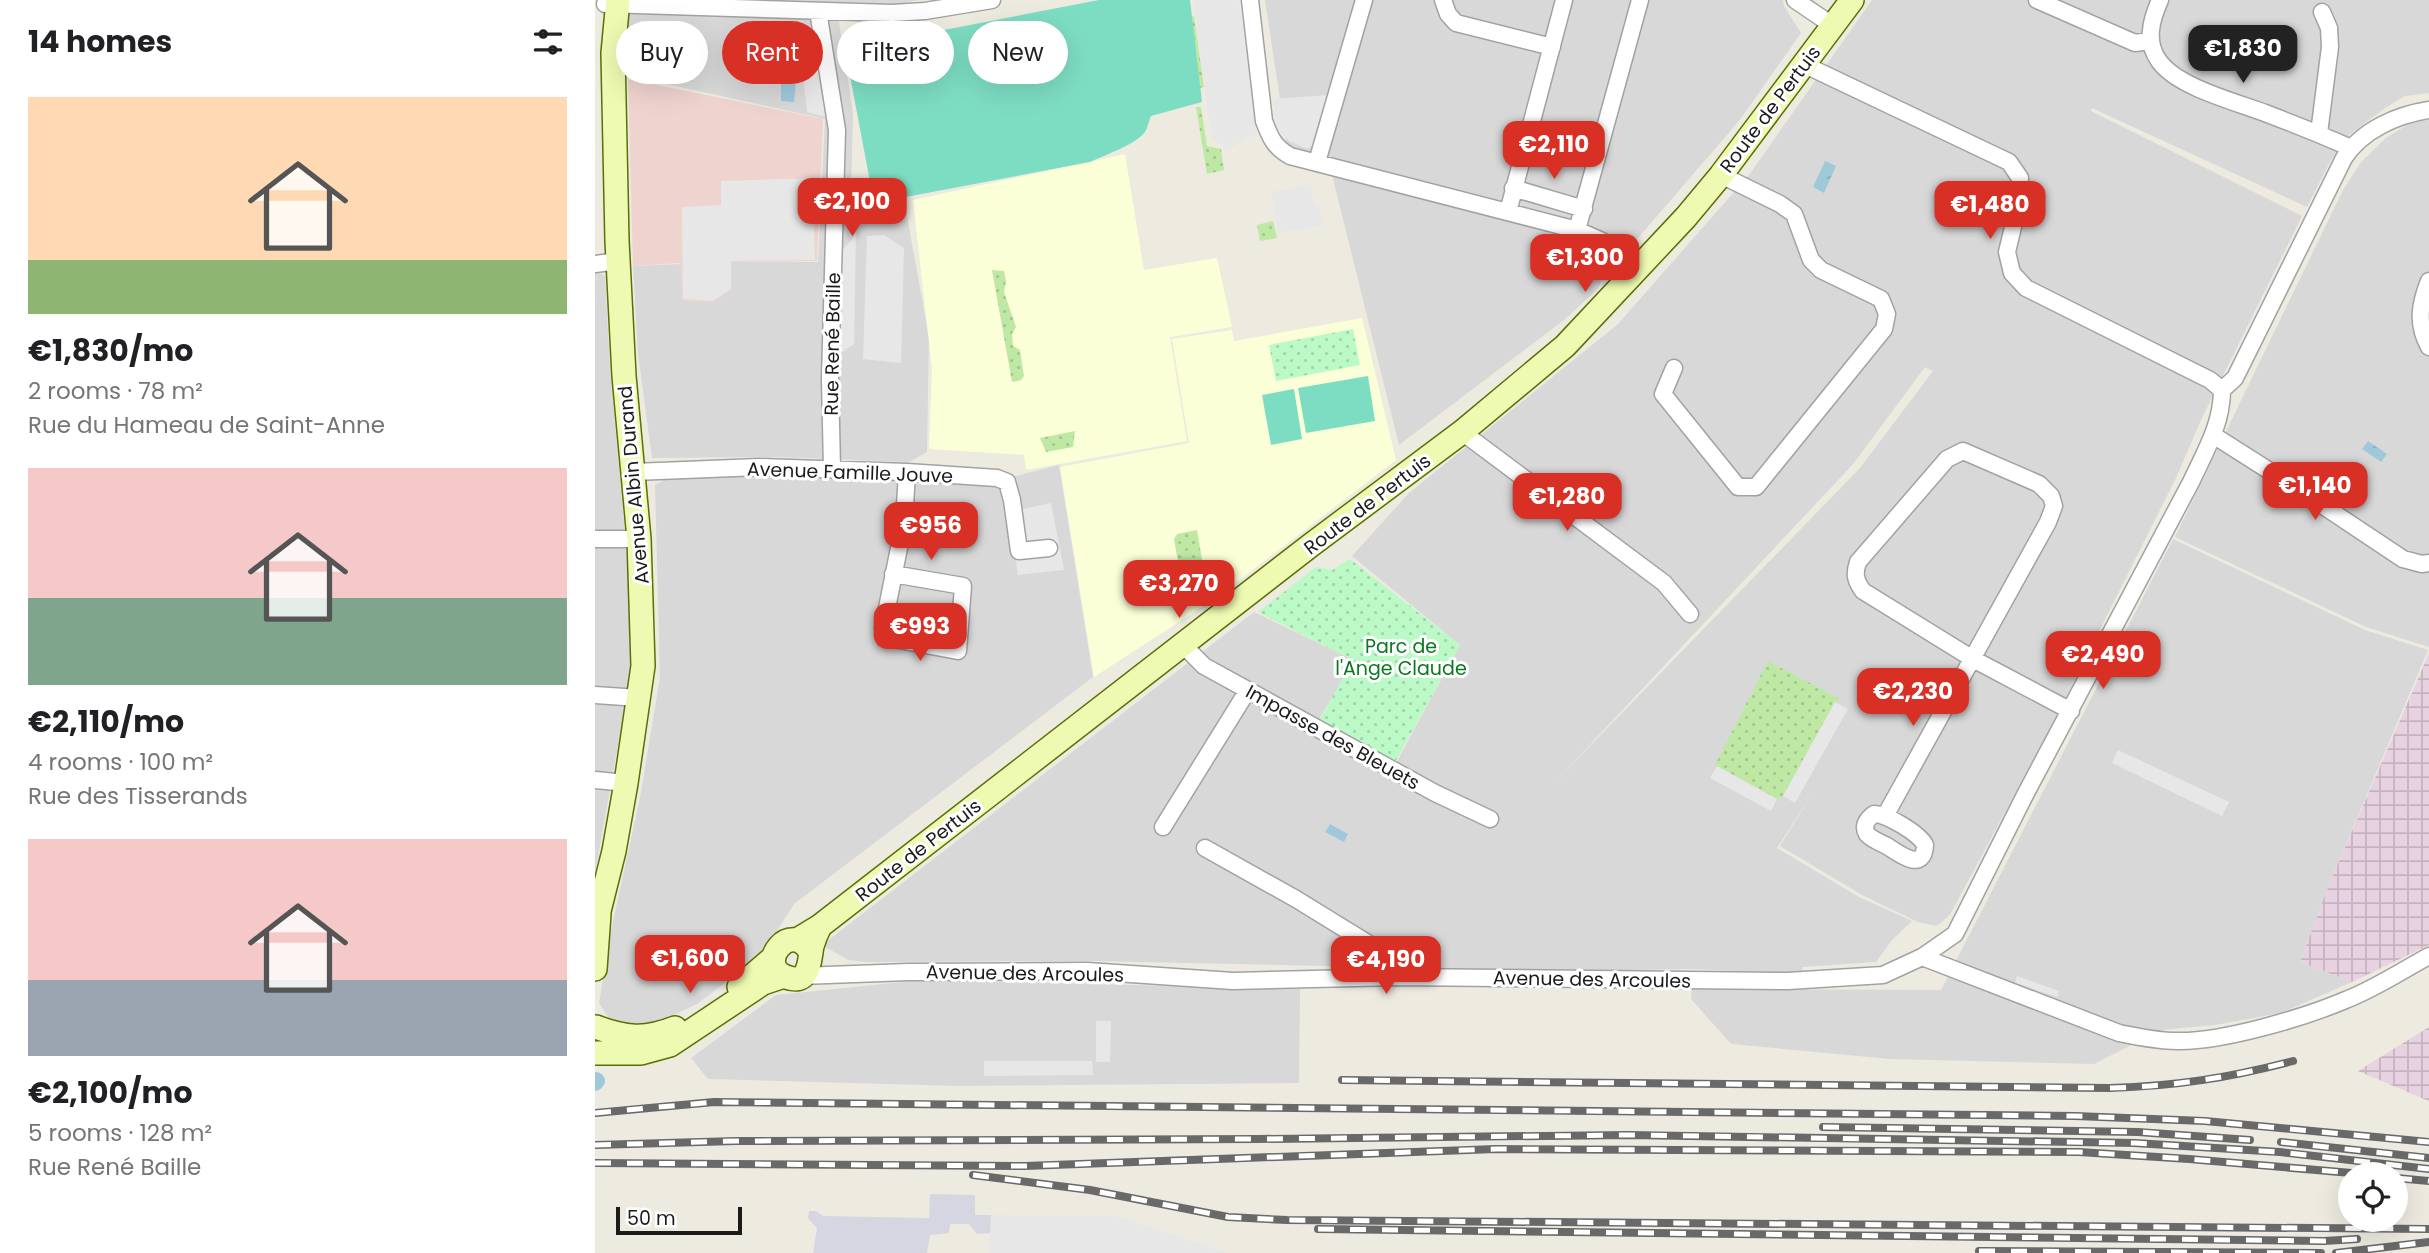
<!DOCTYPE html>
<meta charset="utf-8">
<style>
:root{--surface:#fff;--page:#f2f2f2;--text:#202124;--muted:#757577;--accent:#d93025}
body{margin:0;font-family:Poppins,sans-serif;background:var(--page);color:var(--text);height:100vh;display:flex;flex-direction:column;font-size:26px;white-space:nowrap}
*{box-sizing:border-box;margin:0}
p{font-size:23px;color:var(--muted)}
.icon{flex:none;width:38px;height:38px;fill:none;stroke:currentColor;stroke-width:2;stroke-linecap:round;stroke-linejoin:round}
.map{position:relative;flex:1;overflow:hidden}
.panel{display:flex;flex-direction:column;background:var(--surface);width:595px}
.panel>*{flex:none}
.banner{position:absolute;left:21px;top:21px;width:665px;height:63px;display:flex;gap:14px}
.buttons{position:absolute;left:1743px;top:1162px;display:grid;gap:14px}
.buttons a{display:grid;place-items:center;width:70px;height:70px;border-radius:50%;background:var(--surface);box-shadow:0 7px 28px #0002;font-size:35px}
.scale{position:absolute;left:21px;bottom:18px;width:126px;box-sizing:border-box;padding-left:7px;border:4px solid #1b1b1b;border-top:0;font-size:19px;line-height:24px;white-space:nowrap;color:#1b1b1b;-webkit-text-stroke:5px #fff;paint-order:stroke}
.price{position:absolute;translate:-50% -60px;padding:0 16px;border-radius:14px;background:var(--accent);color:#fff;font-size:23px;line-height:46px;filter:drop-shadow(0 2px 4px #0008)}
.price::after{content:'';position:absolute;left:50%;top:42px;width:21px;height:16px;margin-left:-10px;background:inherit;clip-path:polygon(0 0,100% 0,50% 100%)}
.price.on{background:#222;color:#fff}
ul{padding:0;list-style:none}
li{display:grid;align-content:center;gap:14px;height:371px;padding:0 28px}
li span{display:grid;place-items:center;height:217px;border-radius:0px;color:#555}
li>.icon{margin-inline-start:auto}
span .icon{width:126px;height:126px;fill:#fffc;stroke-width:1}
li b{font-size:30px}
h2{display:flex;justify-content:space-between;align-items:center;height:84px;padding:0 28px;font-size:30px}
.chip{padding:0 24px;border-radius:32px;background:var(--surface);box-shadow:0 7px 28px #0002;font-size:24px;line-height:63px}
.chip.on{background:var(--accent);color:#fff}
main{display:flex;flex:1;min-height:0}
.map>svg:first-child{display:block}
.residential{fill:#d9d8d8;fill-rule:evenodd}
.commercial{fill:#efd3cf}
.industrial{fill:url(#industrial-grid)}
.education{fill:#fbffd7}
.grass{fill:url(#grass-dots)}
.park{fill:url(#park-dots)}
.pitch{fill:#7dddc2}
.parking{fill:#e7e7e7}
.plaza{fill:#d6d5e2}
.water{fill:url(#water-ripples)}
.lines{fill:none;stroke-linecap:round;stroke-linejoin:round}
.canal{stroke:#a0c8db;stroke-width:18}
.street-casing{stroke:#a2a2a2;stroke-width:19}
.secondary-casing{stroke:#597004;stroke-width:26}
.street{stroke:#fff;stroke-width:16}
.secondary{stroke:#eef9b2;stroke-width:23}
.rail-casing{stroke:#696969;stroke-width:8}
.rail{stroke:#fff;stroke-width:5;stroke-dasharray:16;stroke-linecap:butt}
.labels{text-anchor:middle;stroke-width:6;stroke-linejoin:round;paint-order:stroke}
.street-label{font-size:19px;fill:#1b1b1b;stroke:#fff}
.park-label{font-size:19px;fill:#0b781f;stroke:#fff}
</style>
<main>
<section class="panel">
<h2>14 homes<svg class="icon" aria-label="filters" viewBox="0 0 24 24"><path d="M4 7h16M4 17h16"/><circle cx="9" cy="7" r="2"/><circle cx="15" cy="17" r="2"/></svg></h2>
<ul>
<li><span style="background:linear-gradient(#ffd9b3 75%,#8fb573 0)"><svg class="icon" aria-label="home" viewBox="0 0 24 24"><path d="M3 11l9-7 9 7M6 9v11h12V9"/></svg></span><div><b>€1,830/mo</b><p>2 rooms · 78 m²</p><p>Rue du Hameau de Saint-Anne</p></div></li>
<li><span style="background:linear-gradient(#f6c9c9 60%,#7fa58c 0)"><svg class="icon" aria-label="home" viewBox="0 0 24 24"><path d="M3 11l9-7 9 7M6 9v11h12V9"/></svg></span><div><b>€2,110/mo</b><p>4 rooms · 100 m²</p><p>Rue des Tisserands</p></div></li>
<li><span style="background:linear-gradient(#f6c9c9 65%,#9aa5b1 0)"><svg class="icon" aria-label="home" viewBox="0 0 24 24"><path d="M3 11l9-7 9 7M6 9v11h12V9"/></svg></span><div><b>€2,100/mo</b><p>5 rooms · 128 m²</p><p>Rue René Baille</p></div></li>
</ul>
</section>
<div class="map">
<svg width="1834" height="1253" viewBox="0 0 1834 1253">
<defs>
<pattern id="industrial-grid" width="8" height="8" patternUnits="userSpaceOnUse" patternTransform="scale(1.75)"><rect width="8" height="8" fill="#e6d2e0"/><path d="M0 4h8M4 0v8" fill="none" stroke="#c5b4c0"/></pattern>
<pattern id="grass-dots" width="8" height="8" patternUnits="userSpaceOnUse" patternTransform="scale(1.75)"><rect width="8" height="8" fill="#bfe8a5"/><path d="M2 2h.1M6 6h.1" fill="none" stroke="#a4c68d" stroke-width="1.8" stroke-linecap="round"/></pattern>
<pattern id="park-dots" width="8" height="8" patternUnits="userSpaceOnUse" patternTransform="scale(1.75)"><rect width="8" height="8" fill="#bbf9c6"/><path d="M2 2h.1M6 6h.1" fill="none" stroke="#a0d5aa" stroke-width="1.8" stroke-linecap="round"/></pattern>
<pattern id="water-ripples" width="26" height="14" patternUnits="userSpaceOnUse" patternTransform="scale(1.75)"><rect width="26" height="14" fill="#a0c8db"/><path d="M2 4q2-2 4 0t4 0M15 11q2-2 4 0t4 0" fill="none" stroke="#89abbb"/></pattern>
</defs>
<rect width="100%" height="100%" fill="#edeae0"/>
<path class="residential" d="M 194,0 L 324,0 L 302,4 Z
M 670,0 L 1188,0 L 1189,6 L 1206,33 L 1144,121 L 1037,245 L 1011,266 L 1003,289 L 969,320 L 804,445 L 737,175 L 694,160 Z
M 1277,0 L 1834,0 L 1834,93 L 1810,96 L 1790,108 L 1753,136 L 1736,160 L 1712,207 L 1497,108 L 1496,111 L 1707,216 L 1606,420 L 1581,478 L 1460,719 L 1356,913 L 1346,923 L 1341,926 L 1323,922 L 1267,895 L 1185,846 L 1217,794 L 1182,848 L 1264,897 L 1317,921 L 1297,940 L 1281,962 L 1207,967 L 1207,974 L 1096,969 L 963,971 L 499,961 L 270,962 L 253,960 L 227,945 L 659,612 L 759,660 L 723,721 L 801,763 L 865,645 L 757,556 L 814,493 L 1023,324 L 1154,175 ZM 1330,367 L 1338,371 L 1265,468 L 961,781 L 1259,463 Z
M 30,13 L 243,16 L 258,113 L 256,193 L 277,206 L 309,200 L 334,337 L 332,452 L 314,462 L 182,457 L 57,458 L 43,354 L 38,266 L 136,262 L 223,262 L 230,119 L 31,75 Z
M 1834,120 L 1834,647 L 1771,627 L 1580,537 L 1748,190 L 1766,162 L 1791,138 L 1815,123 Z
M 0,270 L 10,276 L 15,369 L 33,567 L 35,657 L 34,684 L 0,873 Z
M 464,465 L 498,677 L 199,904 L 166,956 L 102,1004 L 64,1022 L 25,1024 L 13,1017 L 4,1003 L 17,926 L 45,798 L 65,677 L 60,485 L 73,478 L 166,472 L 394,483 Z
M 1578,539 L 1770,630 L 1833,650 L 1735,882 L 1705,962 L 1757,982 L 1686,1013 L 1620,1025 L 1566,1030 L 1499,1064 L 1295,1059 L 1136,1044 L 1096,999 L 1097,989 L 1346,990 Z
M 327,980 L 705,989 L 704,1083 L 364,1086 L 113,1079 L 96,1058 L 181,995 Z"/>
<path class="commercial" d="M 33,79 L 228,119 L 222,261 L 136,262 L 136,290 L 118,302 L 88,301 L 85,263 L 38,266 Z"/>
<path class="industrial" d="M 1834,653 L 1834,945 L 1757,982 L 1705,962 L 1735,882 Z
M 1834,1027 L 1834,1101 L 1763,1071 Z"/>
<path class="education" d="M 530,154 L 549,270 L 622,258 L 637,327 L 575,337 L 592,441 L 431,470 L 429,455 L 334,449 L 337,369 L 318,200 Z
M 767,318 L 801,460 L 621,598 L 499,677 L 465,467 L 594,443 L 577,339 L 637,330 L 639,341 Z"/>
<path class="grass" d="M 599,16 L 609,87 L 605,88 L 591,18 Z
M 601,107 L 606,107 L 612,146 L 626,149 L 629,170 L 612,174 Z
M 678,221 L 682,238 L 665,241 L 662,225 Z
M 397,270 L 409,271 L 411,281 L 409,292 L 421,327 L 417,334 L 418,346 L 425,350 L 429,376 L 426,380 L 417,382 Z
M 480,431 L 478,447 L 451,452 L 445,438 Z
M 602,530 L 612,589 L 589,596 L 579,539 L 582,534 Z
M 1173,661 L 1245,699 L 1240,702 L 1188,796 L 1182,799 L 1120,765 Z"/>
<path class="park" d="M 758,329 L 765,365 L 681,381 L 674,345 Z
M 755,559 L 865,645 L 800,762 L 724,721 L 758,660 L 663,612 L 721,567 L 737,570 Z"/>
<path class="pitch" d="M 504,0 L 595,0 L 607,102 L 556,116 C 554,120 553,127 550,132 C 540,145 510,155 495,162 L 279,203 L 250,49 Z
M 773,376 L 780,421 L 711,433 L 703,388 Z
M 699,389 L 707,439 L 676,445 L 667,395 Z"/>
<path class="parking" d="M 598,0 L 644,0 L 654,62 L 661,134 L 632,150 L 618,138 L 614,120 Z
M 224,64 L 231,117 L 212,112 L 207,67 Z
M 733,95 L 725,140 L 712,149 L 694,141 L 681,128 L 678,99 Z
M 223,178 L 219,232 L 220,260 L 136,261 L 136,289 L 118,301 L 88,299 L 87,207 L 126,205 L 126,181 Z
M 716,184 L 719,205 L 725,205 L 727,226 L 683,233 L 676,192 Z
M 261,234 L 259,344 L 240,357 L 244,254 Z
M 289,235 L 309,248 L 306,363 L 268,359 L 272,236 Z
M 456,503 L 469,570 L 423,575 L 413,512 Z
M 1240,702 L 1253,709 L 1200,803 L 1188,796 Z
M 1523,750 L 1634,802 L 1627,816 L 1517,763 Z
M 1122,766 L 1182,799 L 1176,811 L 1115,778 Z
M 1422,976 L 1464,991 L 1462,997 L 1420,983 Z
M 501,1021 L 516,1021 L 515,1062 L 501,1062 Z
M 497,1061 L 498,1075 L 389,1076 L 389,1061 Z
M 396,1215 L 523,1216 L 634,1253 L 394,1253 Z"/>
<path class="plaza" d="M 335,1194 L 380,1195 L 380,1215 L 396,1215 L 395,1233 L 382,1234 L 374,1224 L 355,1224 L 354,1233 L 335,1235 L 332,1253 L 218,1253 L 222,1228 L 213,1218 L 214,1211 L 221,1211 L 228,1216 L 334,1218 Z"/>
<path class="water" d="M 186,79 L 201,79 L 199,102 L 186,101 Z
M 1230,161 L 1241,166 L 1229,193 L 1218,187 Z
M 1773,441 L 1792,454 L 1786,462 L 1767,449 Z
M 735,824 L 753,834 L 749,842 L 730,832 Z"/>
<g class="lines">
<path class="canal" d="M 0,1082 L 1,1081"/>
<g class="street-casing">
<path id="street" d="M 655,0 L 669,121 C 675,137 679,147 695,156 L 982,230 L 1007,241 L 1040,273
M 848,0 L 853,14 L 861,23 L 957,47
M 1200,0 L 1237,25
M 1442,0 L 1540,43 L 1554,41
M 1565,0 C 1556,20 1550,42 1564,61 C 1582,87 1641,102 1670,113 C 1699,124 1727,135 1756,148
M 10,4 L 297,13 L 330,11 L 397,0
M 223,11 L 242,130 L 235,379 L 237,469
M 1208,64 L 1414,162 L 1425,178 L 1424,202 L 1412,252 L 1417,273 L 1431,288 L 1615,380 L 1627,390
M 1724,133 L 1735,47 L 1734,28 L 1727,12
M 722,162 L 769,0
M 918,188 L 989,209
M 913,212 L 969,0
M 982,230 L 1045,0
M 0,264 L 23,261
M 1834,281 C 1825,304 1821,323 1834,347
M 1079,368 L 1068,394 L 1143,487 L 1161,487 L 1289,329 L 1292,314 L 1286,299 L 1226,270 L 1216,260 L 1199,214 L 1185,204 L 1126,175
M 867,432 L 1069,583 L 1095,614
M 1618,435 L 1703,489 L 1808,559 L 1827,564 L 1834,563
M 39,472 L 164,467 L 312,472 L 402,478 L 412,482 L 417,500 L 424,551 L 454,548
M 0,539 L 44,539
M 298,574 L 368,586 L 363,651 L 293,638 L 288,628 L 309,523 L 312,472
M 588,645 L 609,666 L 840,793 L 895,819
M 0,695 L 44,698
M 0,780 L 31,783
M 1279,814 C 1291,814 1324,833 1330,845 C 1329,873 1304,854 1292,846 C 1286,843 1276,839 1272,834 C 1267,826 1272,819 1279,814 Z
M 1290,816 L 1453,522 L 1459,506 L 1456,496 L 1444,484 L 1368,451 L 1352,459 L 1263,562 C 1259,574 1260,580 1268,591 L 1378,659 L 1476,711
M 568,827 L 653,690
M 610,848 L 701,899 L 805,963 L 803,977
M 1327,957 L 1524,1033 C 1544,1037 1562,1041 1582,1041 C 1628,1042 1711,1017 1753,999 C 1781,988 1808,970 1834,956
M 206,976 L 313,972 L 492,971 L 638,981 L 803,977 L 1193,981 L 1288,975 L 1327,957 L 1360,934 L 1430,795 L 1596,482 C 1610,452 1627,424 1627,390 L 1640,378 L 1749,158 C 1767,130 1802,115 1834,110"/>
</g>
<g class="secondary-casing">
<path id="secondary" d="M 0,927 L 19,851 L 31,783 L 48,666 L 44,539 L 29,376 L 22,241 L 18,53 L 23,0
M 202,940 L 225,926 L 716,545 L 867,432 L 970,346 L 1091,217 L 1126,175 L 1257,0
M 216,953 C 196,917 159,965 191,977 C 216,986 214,960 217,946 C 219,939 222,932 225,926
M 0,969 L 4,914
M 144,987 L 179,957
M 1,1027 C 30,1038 50,1040 80,1028
M 0,1053 L 46,1053 L 75,1045 L 168,983 L 189,976"/>
</g>
<use href="#street" class="street"/>
<use href="#secondary" class="secondary"/>
<g class="rail-casing">
<path id="rail" d="M 747,1080 L 1515,1088 C 1581,1086 1633,1078 1698,1061
M 0,1113 L 119,1102 L 1480,1116 L 1610,1121 L 1834,1142
M 1228,1127 L 1543,1132 L 1655,1140
M 1686,1142 L 1834,1158
M 0,1145 L 141,1141 L 664,1139 L 1034,1135 L 1540,1143 L 1685,1152 L 1834,1169
M 0,1163 L 430,1166 L 901,1149 L 1484,1152 L 1594,1159 L 1768,1174
M 378,1175 L 495,1190 L 633,1217 L 692,1220 L 1834,1229
M 1801,1178 L 1834,1181
M 723,1229 L 1729,1241 L 1762,1239
M 1384,1251 L 1726,1253
M 1741,1253 L 1834,1242"/>
</g>
<use href="#rail" class="rail"/>
</g>
<g class="labels">
<g class="street-label">
<text transform="translate(1175 109) rotate(-53)" y="7">Route de Pertuis</text>
<text transform="translate(237 344) rotate(-89)" y="7">Rue René Baille</text>
<text transform="translate(255 472) rotate(2)" y="7">Avenue Famille Jouve</text>
<text transform="translate(38 485) rotate(-95)" y="7">Avenue Albin Durand</text>
<text transform="translate(772 504) rotate(-37)" y="7">Route de Pertuis</text>
<text transform="translate(738 737) rotate(29)" y="7">Impasse des Bleuets</text>
<text transform="translate(323 850) rotate(-38)" y="7">Route de Pertuis</text>
<text transform="translate(430 973) rotate(1)" y="7">Avenue des Arcoules</text>
<text transform="translate(997 979) rotate(1)" y="7">Avenue des Arcoules</text>
</g>
<g class="park-label">
<text x="806" y="653">Parc de<tspan x="806" dy="22">l'Ange Claude</tspan></text>
</g>
</g>
</svg>
<div class="buttons">
<a><svg class="icon" aria-label="locate" viewBox="0 0 24 24"><circle cx="12" cy="12" r="6"/><path d="M12 2v4M12 18v4M2 12h4M18 12h4"/></svg></a>
</div>
<div class="scale">50 m</div>
<b class="price on" style="left:1648px;top:85px">€1,830</b>
<b class="price" style="left:959px;top:181px">€2,110</b>
<b class="price" style="left:257px;top:238px">€2,100</b>
<b class="price" style="left:1395px;top:241px">€1,480</b>
<b class="price" style="left:990px;top:294px">€1,300</b>
<b class="price" style="left:1720px;top:522px">€1,140</b>
<b class="price" style="left:972px;top:533px">€1,280</b>
<b class="price" style="left:336px;top:562px">€956</b>
<b class="price" style="left:584px;top:620px">€3,270</b>
<b class="price" style="left:325px;top:663px">€993</b>
<b class="price" style="left:1508px;top:691px">€2,490</b>
<b class="price" style="left:1318px;top:728px">€2,230</b>
<b class="price" style="left:95px;top:995px">€1,600</b>
<b class="price" style="left:791px;top:996px">€4,190</b>
<div class="banner">
<a class="chip">Buy</a>
<a class="chip on">Rent</a>
<a class="chip">Filters</a>
<a class="chip">New</a>
</div>
</div>
</main>
